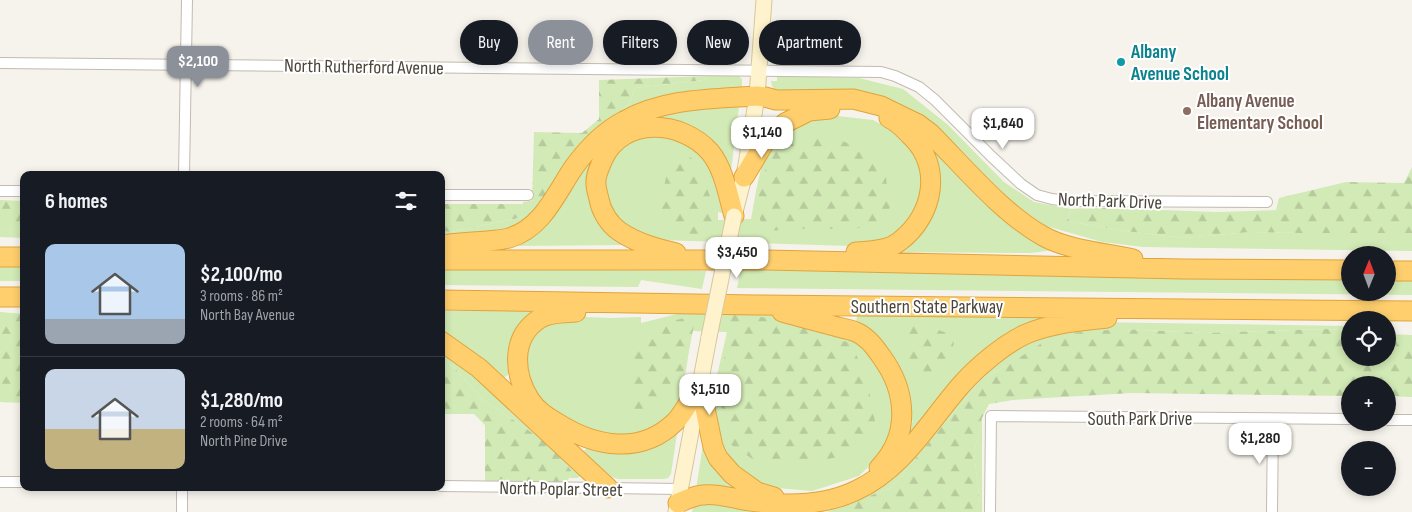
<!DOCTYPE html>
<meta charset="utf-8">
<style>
:root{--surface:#171b24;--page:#20242c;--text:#f1f3f6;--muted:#9ea1a6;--line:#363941;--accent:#8c9099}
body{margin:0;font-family:"Sofia Sans Condensed",sans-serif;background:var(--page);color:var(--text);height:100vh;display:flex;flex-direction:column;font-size:19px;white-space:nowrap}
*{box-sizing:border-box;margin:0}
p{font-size:16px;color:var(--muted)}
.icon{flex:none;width:28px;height:28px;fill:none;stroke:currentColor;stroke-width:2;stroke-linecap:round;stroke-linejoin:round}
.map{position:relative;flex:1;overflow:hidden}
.sheet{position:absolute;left:20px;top:171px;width:425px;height:320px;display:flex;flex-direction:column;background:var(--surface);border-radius:10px;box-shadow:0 2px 8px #0003}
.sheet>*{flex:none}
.guide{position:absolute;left:460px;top:20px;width:475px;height:45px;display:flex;gap:10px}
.needle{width:32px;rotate:1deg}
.controls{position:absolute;left:1341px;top:246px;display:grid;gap:10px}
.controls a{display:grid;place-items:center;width:55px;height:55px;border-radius:50%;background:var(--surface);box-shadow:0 2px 8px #0003;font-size:25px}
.price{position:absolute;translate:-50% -42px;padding:0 11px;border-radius:10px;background:#fff;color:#222;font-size:16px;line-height:32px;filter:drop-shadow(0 1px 2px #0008)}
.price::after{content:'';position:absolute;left:50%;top:30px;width:15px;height:11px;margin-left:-8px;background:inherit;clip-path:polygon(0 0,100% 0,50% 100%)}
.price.current{background:var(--accent);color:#fff}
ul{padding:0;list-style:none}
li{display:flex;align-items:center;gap:15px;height:125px;padding:0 25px}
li+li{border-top:1px solid var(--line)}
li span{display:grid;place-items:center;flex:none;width:140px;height:100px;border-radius:10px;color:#555}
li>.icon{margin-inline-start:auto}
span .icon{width:60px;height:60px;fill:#fffc;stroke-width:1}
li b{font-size:21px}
h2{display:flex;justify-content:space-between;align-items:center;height:60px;padding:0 25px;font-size:21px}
.tag{padding:0 18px;border-radius:22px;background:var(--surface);box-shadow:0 2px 8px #0003;font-size:18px;line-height:45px}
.tag.current{background:var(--accent);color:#fff}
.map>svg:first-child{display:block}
.grass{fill:#d2eab5}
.forest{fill:url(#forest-firs)}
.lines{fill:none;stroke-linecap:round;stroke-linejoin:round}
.minor-casing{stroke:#c2bbae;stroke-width:12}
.secondary-casing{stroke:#d6c79b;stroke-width:17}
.motorway-casing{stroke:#e0a43c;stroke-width:21}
.minor{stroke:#fff;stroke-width:10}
.secondary{stroke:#fff3cd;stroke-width:15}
.motorway{stroke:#ffcf6e;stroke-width:19}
.secondary-bridge-casing{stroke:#d6c79b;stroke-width:17;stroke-linecap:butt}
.secondary-bridge{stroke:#fff3cd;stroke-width:15}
.culture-dot{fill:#0f9aa8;stroke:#fff;stroke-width:2}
.education-dot{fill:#8d6e63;stroke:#fff;stroke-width:2}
.labels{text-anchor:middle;stroke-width:4;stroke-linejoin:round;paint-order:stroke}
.culture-label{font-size:19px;font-weight:bold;fill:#0d838f;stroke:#fff;text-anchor:start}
.street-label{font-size:19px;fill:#4b4439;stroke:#fff}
.education-label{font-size:19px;font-weight:bold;fill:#785e54;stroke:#fff;text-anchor:start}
</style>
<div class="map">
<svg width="1412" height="512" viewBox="0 0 1412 512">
<defs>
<pattern id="forest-firs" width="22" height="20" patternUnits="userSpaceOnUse" patternTransform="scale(1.25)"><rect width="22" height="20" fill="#d2eab5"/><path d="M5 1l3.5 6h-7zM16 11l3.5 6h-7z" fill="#b6ca9c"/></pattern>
</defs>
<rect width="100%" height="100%" fill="#f6f3ec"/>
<path class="grass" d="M 708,76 L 739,76 L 742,79 L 742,89 L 606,126 L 629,104 L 635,88 L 704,80 Z
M 777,76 L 859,78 L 903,89 L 947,124 L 1004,182 L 1034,202 L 1071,209 L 1067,221 L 1125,231 L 1184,238 L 1250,232 L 1301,233 L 1412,233 L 1412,251 L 1143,247 L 1102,242 L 1046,226 L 1006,199 L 939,132 L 900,105 L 857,94 L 776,92 L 772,86 L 771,81 L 777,81 Z
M 685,104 L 739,106 L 730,180 L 724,162 L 710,142 L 691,127 L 665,120 L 638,121 L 621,129 L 601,148 L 592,171 L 590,194 L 598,215 L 620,238 L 623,242 L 623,245 L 511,246 L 510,242 L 525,237 L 548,217 L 565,195 L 580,167 L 597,145 L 620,127 L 637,117 L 665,108 Z
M 829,115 L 873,120 L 908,138 L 925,166 L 924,198 L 908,227 L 883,241 L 849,246 L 658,240 L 634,233 L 612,214 L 602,189 L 606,163 L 620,143 L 645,131 L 676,133 L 707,153 L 718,172 L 722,213 L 718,212 L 718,220 L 751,219 C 758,185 759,146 792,125 C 799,121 820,118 829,115 Z
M 921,135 L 1054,250 L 1031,253 L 894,252 L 922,227 Z
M 549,198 L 523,225 L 491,239 L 441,241 L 441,231 L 451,232 L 523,217 L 523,202 Z
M 0,222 L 24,222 L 24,238 L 0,237 Z
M 0,263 L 24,263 L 24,281 L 0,281 Z
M 441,268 L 706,271 L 702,289 L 641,280 L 638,287 L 441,285 Z
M 741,269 L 1350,277 L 1350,292 L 1388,292 L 1388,277 L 1412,277 L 1412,295 L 737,288 Z
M 441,311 L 531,311 L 534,316 L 513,371 L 499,381 L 441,334 Z
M 681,313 L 776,315 L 858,337 L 888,373 L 897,413 L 886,449 L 859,476 L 812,491 L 766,487 L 734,467 L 714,437 L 710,406 L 727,332 L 692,331 L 684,383 L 680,393 L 682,398 L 671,418 L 626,440 L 589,433 L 551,412 L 530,388 L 523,344 L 539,324 L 559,316 L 611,318 L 641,317 L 641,323 Z
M 874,315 L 1041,317 L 1044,321 L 914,436 L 907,434 L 913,421 L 907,418 L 856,323 L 857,316 Z
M 1091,322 L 1350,326 L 1350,331 L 1328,329 L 1203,333 L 1123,329 L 1008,365 L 982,378 L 892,487 L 846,506 L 845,512 L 826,512 L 845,506 L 885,484 L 907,460 L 969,384 L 1004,352 L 1049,330 Z
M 441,347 L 473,367 L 582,474 L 578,478 L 569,478 L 572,472 L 556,449 L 482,399 L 454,367 L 441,360 Z
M 982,418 L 982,512 L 977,512 L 979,495 L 974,453 Z
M 678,427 L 671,474 L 668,478 L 664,479 L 618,479 L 612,477 L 582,452 L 592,445 Z
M 704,443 L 736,487 L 734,491 L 696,489 L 703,445 Z
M 708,500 L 776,512 L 692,512 C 693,504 701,502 708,500 Z"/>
<path class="forest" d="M 708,76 L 704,80 L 635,88 L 629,104 L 581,148 L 549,198 L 532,201 L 534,132 L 582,133 L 599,119 L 599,80 Z
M 830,135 L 866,152 L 885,171 L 890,207 L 881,223 L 850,230 L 814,228 L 766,231 L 753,206 L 759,195 L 768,160 L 785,140 Z
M 682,150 L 699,165 L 718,220 L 713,238 L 686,233 L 664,224 L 661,203 L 665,182 L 670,161 Z
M 1412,167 L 1412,233 L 1301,233 L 1250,232 L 1184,238 L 1125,231 L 1067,221 L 1071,209 L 1104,208 L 1217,212 L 1276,210 L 1279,198 L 1346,182 L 1404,183 Z
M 0,200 L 24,201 L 24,222 L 0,222 Z
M 441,204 L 523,204 L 523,217 L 451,232 L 441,231 Z
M 0,312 L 24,314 L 24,403 L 0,402 Z
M 731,313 L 789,321 L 852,344 L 868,384 L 876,427 L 853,454 L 803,464 L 760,464 L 730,444 L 720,401 L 727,332 Z
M 696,315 L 685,370 L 664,396 L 658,409 L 634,409 C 633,382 625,341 655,327 C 667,321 683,319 696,315 Z
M 921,324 L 947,333 L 954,342 L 952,354 L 944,367 L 933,379 L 919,381 L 909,367 L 903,327 Z
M 1123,329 L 1203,333 L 1328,329 L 1350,331 L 1350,358 L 1388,358 L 1388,334 L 1412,335 L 1412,397 L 1388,396 L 1388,385 L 1350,385 L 1350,396 L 1132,393 L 1013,400 L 989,404 L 982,418 L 974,453 L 979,495 L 977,512 L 845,512 L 845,506 L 892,487 L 982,378 L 1008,365 L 1056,334 Z
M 441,360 L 454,367 L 482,399 L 556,449 L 572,472 L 566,484 L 485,483 L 485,425 L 474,414 L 441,414 Z"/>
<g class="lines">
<g class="minor-casing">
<path id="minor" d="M 0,63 L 881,72 L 895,76 L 919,87 L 935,100 L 991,156 L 1021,184 L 1037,195 L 1052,199 L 1066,201 L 1267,202
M 184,175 L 187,0
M 0,191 L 24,191
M 441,195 L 528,195
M 1388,420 L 1412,420
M 0,482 L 24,482
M 441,486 L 681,489
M 182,512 L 182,488
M 990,512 L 991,416 L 1350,419
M 1272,512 L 1273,419"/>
</g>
<g class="secondary-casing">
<path id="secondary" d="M 734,216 L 744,177 L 757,96 L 764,0
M 676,512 L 709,337"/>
</g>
<g class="motorway-casing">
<path id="motorway" d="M 744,177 L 766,140 L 785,123 L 809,111 L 830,109
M 441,245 C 456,243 471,242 487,241 C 494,240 502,240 509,238 C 543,228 556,193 574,167 C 587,149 605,131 624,121 C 665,98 712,99 757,96 L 765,97 L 776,100 L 853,99 L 881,106 L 918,124 L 930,133 C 964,167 1002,213 1043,236 C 1068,250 1105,253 1133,259
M 856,252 C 870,251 888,251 900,241 C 934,215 943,166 910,135 C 903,128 898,122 889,118
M 676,253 C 656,248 636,243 619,231 C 609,224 601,211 599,199 C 598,195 596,189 596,184 C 595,175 600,167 603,159 C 623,116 682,120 710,152 C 724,169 728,195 734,216
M 0,257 L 24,257
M 441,260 L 766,260 L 1183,269 L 1350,270
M 1388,271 L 1412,271
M 0,297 L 24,297
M 441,300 L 756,305 L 1412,311
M 576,312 C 564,313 549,312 539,319 C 510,338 514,375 530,400 C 537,411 549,418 559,424 C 596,447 641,455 675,422 C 684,413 693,395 700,384
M 782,312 C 799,317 817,321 834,326 C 841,328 849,329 856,332 C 866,336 875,347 881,356 C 907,391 911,435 879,468
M 441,341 L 479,368 L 608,488
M 700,384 L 713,447 L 718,458 L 732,474 L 757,492 L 774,497
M 678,503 C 686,500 695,495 703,495 C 716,493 731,498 744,500 C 781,506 821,507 855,491 C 903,469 928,423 961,385 C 977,367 1004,344 1026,334 C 1051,323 1080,321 1107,318"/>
</g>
<use href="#minor" class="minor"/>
<use href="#secondary" class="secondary"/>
<use href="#motorway" class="motorway"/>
<g class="secondary-bridge-casing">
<path id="secondary-bridge" d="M 709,337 L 734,216"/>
</g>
<use href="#secondary-bridge" class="secondary-bridge"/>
</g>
<circle class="culture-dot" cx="1121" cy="62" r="5"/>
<circle class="education-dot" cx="1187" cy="111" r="5"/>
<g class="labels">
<g class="culture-label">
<text x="1131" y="58">Albany<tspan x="1131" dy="22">Avenue School</tspan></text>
</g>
<g class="street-label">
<text transform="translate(364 66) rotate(1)" y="7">North Rutherford Avenue</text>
<text transform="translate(1110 200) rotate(2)" y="7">North Park Drive</text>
<text x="927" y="313">Southern State Parkway</text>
<text x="1140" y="425">South Park Drive</text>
<text transform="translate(561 488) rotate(1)" y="7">North Poplar Street</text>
</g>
<g class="education-label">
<text x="1197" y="107">Albany Avenue<tspan x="1197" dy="22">Elementary School</tspan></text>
</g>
</g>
</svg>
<div class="controls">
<a><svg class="needle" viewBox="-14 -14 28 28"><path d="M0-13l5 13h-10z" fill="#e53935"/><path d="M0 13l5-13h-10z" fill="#9ea1a6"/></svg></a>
<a><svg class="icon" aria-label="locate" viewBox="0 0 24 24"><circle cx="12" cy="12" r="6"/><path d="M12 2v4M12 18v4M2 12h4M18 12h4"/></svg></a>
<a>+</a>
<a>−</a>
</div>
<b class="price current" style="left:198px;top:88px">$2,100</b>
<b class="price" style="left:1003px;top:150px">$1,640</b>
<b class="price" style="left:762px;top:159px">$1,140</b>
<b class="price" style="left:737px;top:279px">$3,450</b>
<b class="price" style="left:710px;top:416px">$1,510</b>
<b class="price" style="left:1260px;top:465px">$1,280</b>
<div class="guide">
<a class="tag">Buy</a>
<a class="tag current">Rent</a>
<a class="tag">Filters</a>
<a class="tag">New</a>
<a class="tag">Apartment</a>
</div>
<section class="sheet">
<h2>6 homes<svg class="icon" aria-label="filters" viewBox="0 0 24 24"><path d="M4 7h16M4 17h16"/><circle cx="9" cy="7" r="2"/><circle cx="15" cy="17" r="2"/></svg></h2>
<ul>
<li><span style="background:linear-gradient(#a9c7e8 75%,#9aa5b1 0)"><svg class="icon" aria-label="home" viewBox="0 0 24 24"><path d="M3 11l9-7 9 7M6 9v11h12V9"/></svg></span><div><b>$2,100/mo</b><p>3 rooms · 86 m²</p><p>North Bay Avenue</p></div></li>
<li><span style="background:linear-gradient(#c9d6e8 60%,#c2b280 0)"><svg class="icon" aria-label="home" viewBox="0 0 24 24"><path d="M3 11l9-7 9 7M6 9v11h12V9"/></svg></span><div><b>$1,280/mo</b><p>2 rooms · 64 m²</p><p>North Pine Drive</p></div></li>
</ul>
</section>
</div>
